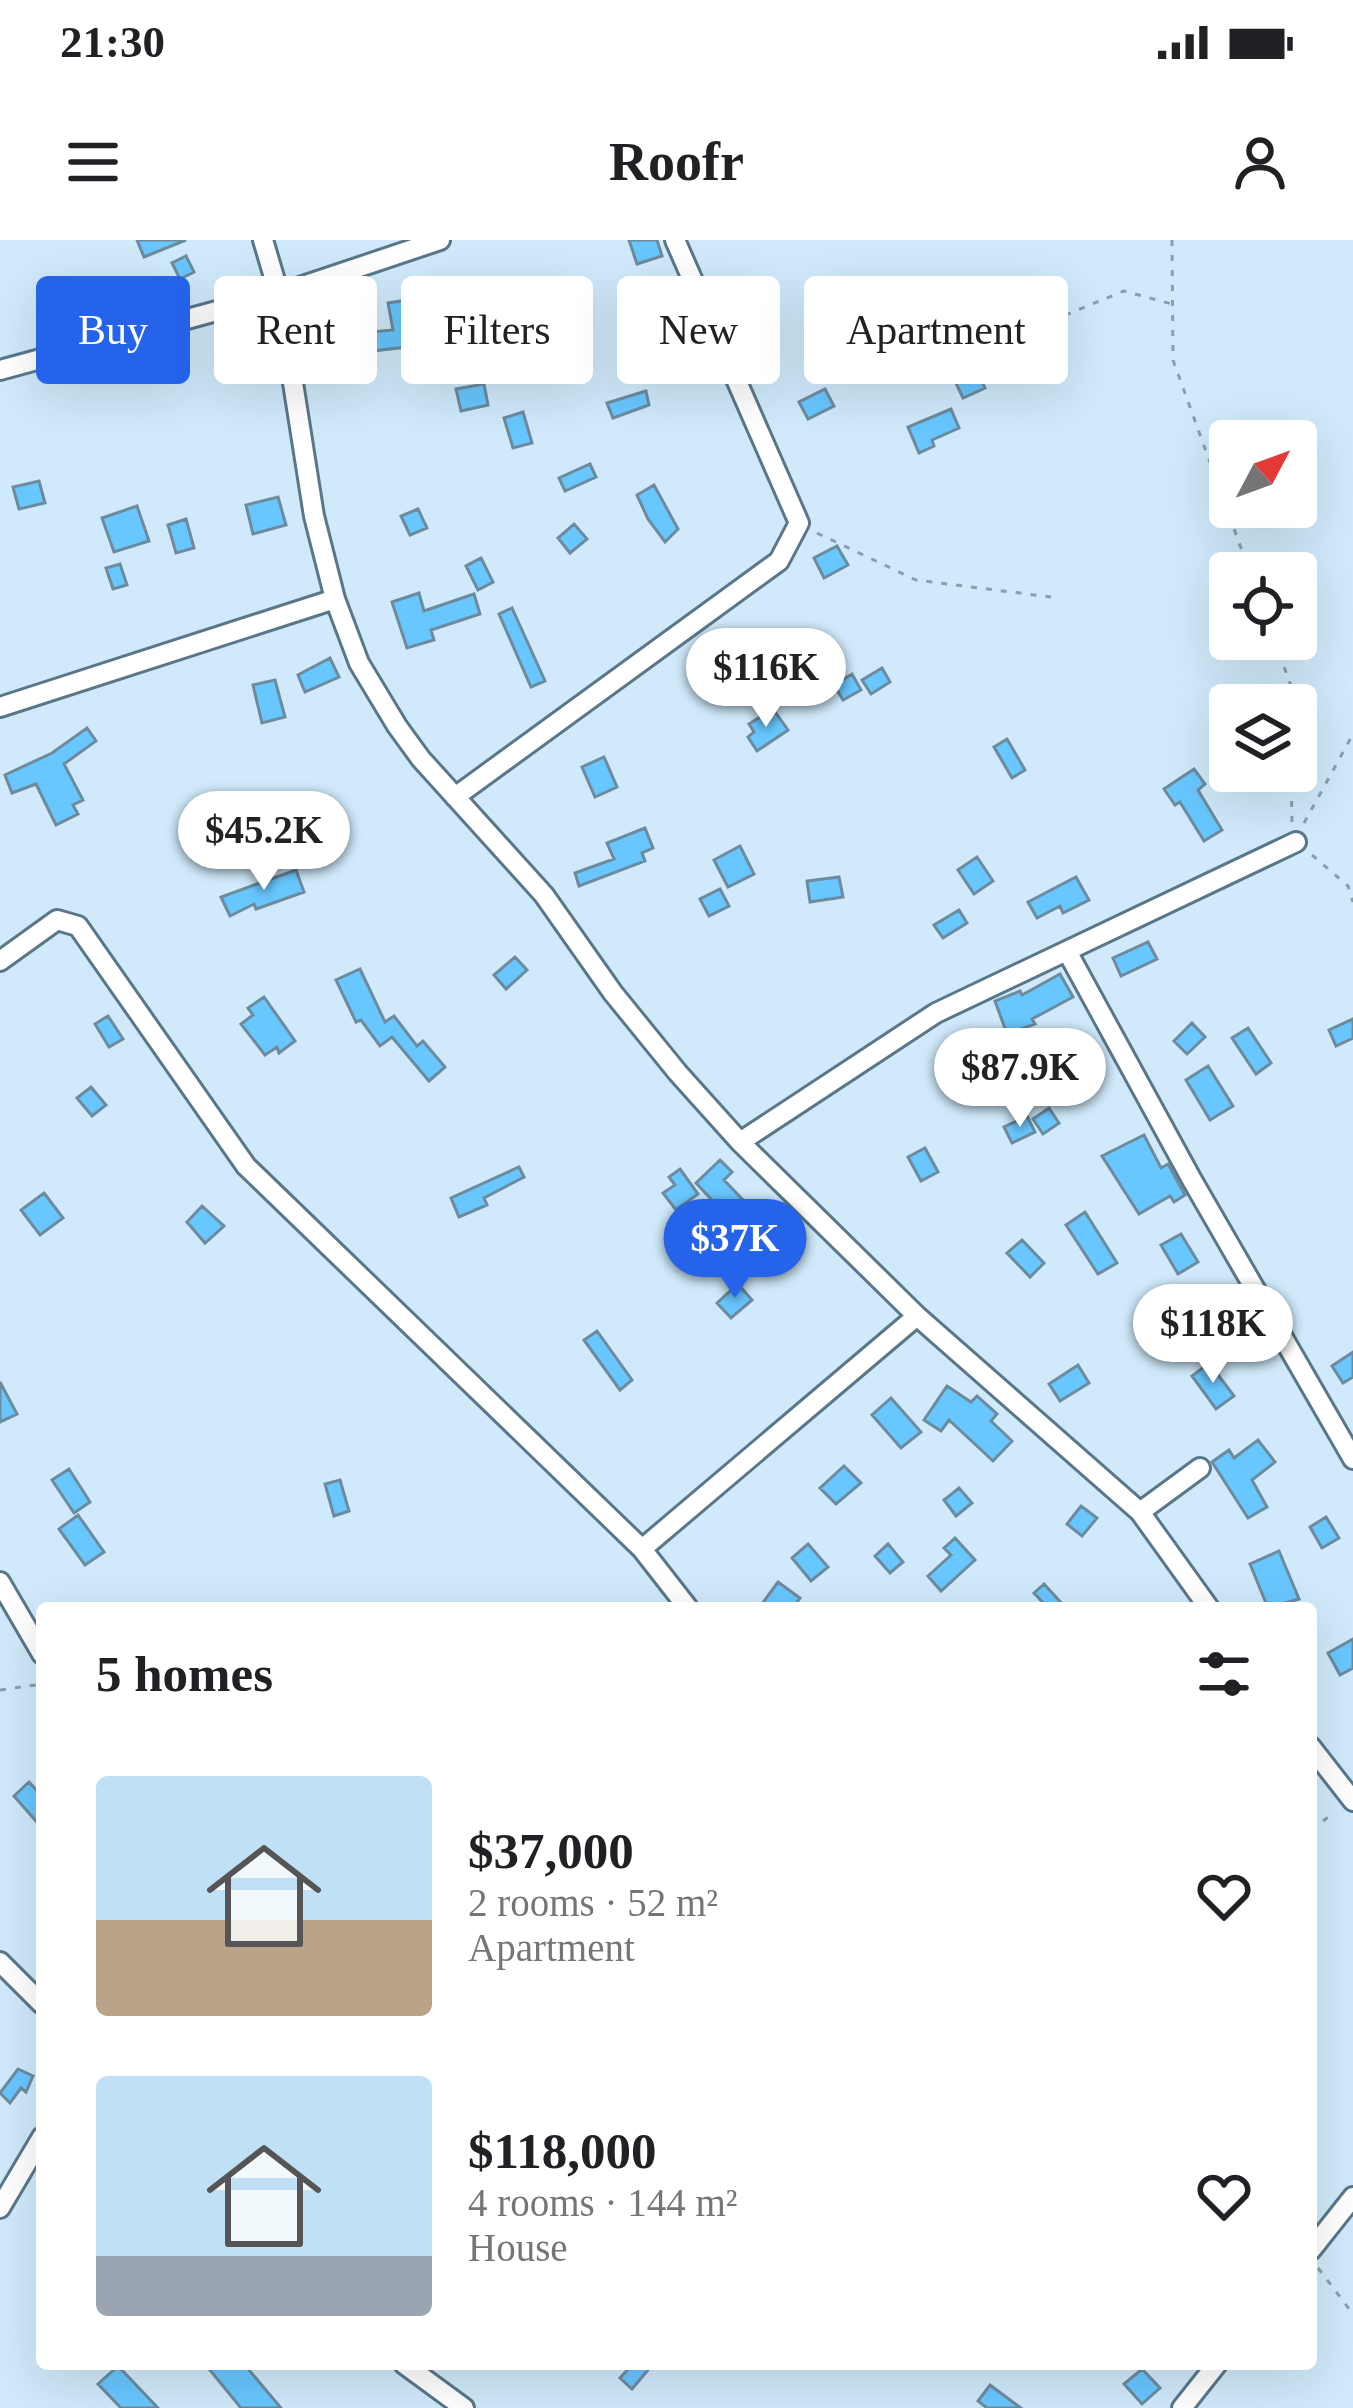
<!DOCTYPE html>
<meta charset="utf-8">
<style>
:root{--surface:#fff;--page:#f6f6f6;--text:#202124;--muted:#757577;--accent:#2563eb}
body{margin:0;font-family:Georgia,serif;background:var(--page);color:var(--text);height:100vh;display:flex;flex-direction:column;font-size:45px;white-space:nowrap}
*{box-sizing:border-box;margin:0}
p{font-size:39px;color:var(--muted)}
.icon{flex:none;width:66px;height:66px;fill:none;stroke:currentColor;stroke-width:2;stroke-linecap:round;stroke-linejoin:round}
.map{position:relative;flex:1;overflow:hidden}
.side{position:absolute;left:36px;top:1362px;width:1281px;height:768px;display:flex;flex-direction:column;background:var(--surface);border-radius:12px;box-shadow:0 12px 48px #0002}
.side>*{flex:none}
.banner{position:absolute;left:36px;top:36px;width:1281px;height:108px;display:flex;gap:24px}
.needle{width:78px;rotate:49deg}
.controls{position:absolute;left:1209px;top:180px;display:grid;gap:24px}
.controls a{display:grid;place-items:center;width:108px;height:108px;border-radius:12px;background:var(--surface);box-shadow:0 12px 48px #0002;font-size:60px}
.price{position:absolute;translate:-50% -102px;padding:0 27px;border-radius:42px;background:#fff;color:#222;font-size:39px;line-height:78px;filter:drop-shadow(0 3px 6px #0008)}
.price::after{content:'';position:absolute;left:50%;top:72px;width:36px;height:27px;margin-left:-18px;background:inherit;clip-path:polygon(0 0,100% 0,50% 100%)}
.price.selected{background:var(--accent);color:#fff}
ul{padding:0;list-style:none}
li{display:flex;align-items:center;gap:36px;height:300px;padding:0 60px}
li span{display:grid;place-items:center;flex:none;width:336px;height:240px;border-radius:12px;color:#555}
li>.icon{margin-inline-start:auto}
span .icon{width:144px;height:144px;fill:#fffc;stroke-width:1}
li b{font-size:51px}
h2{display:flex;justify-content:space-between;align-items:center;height:144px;padding:0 60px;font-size:51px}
.pill{padding:0 42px;border-radius:12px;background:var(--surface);box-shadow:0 12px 48px #0002;font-size:42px;line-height:108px}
.pill.selected{background:var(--accent);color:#fff}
.status{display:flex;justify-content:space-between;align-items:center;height:84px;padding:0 60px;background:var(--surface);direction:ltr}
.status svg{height:33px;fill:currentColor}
header{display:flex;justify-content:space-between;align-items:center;height:156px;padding:0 60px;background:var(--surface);font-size:54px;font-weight:700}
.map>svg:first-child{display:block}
.building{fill:#68c7ff;stroke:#6d8b9e;stroke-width:3}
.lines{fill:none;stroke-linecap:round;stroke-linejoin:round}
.minor-casing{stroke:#5a778a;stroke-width:24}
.path{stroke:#8a9fac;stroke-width:3;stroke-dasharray:6 9;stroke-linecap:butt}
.minor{stroke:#fff;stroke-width:18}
</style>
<div class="status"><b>21:30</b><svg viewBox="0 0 49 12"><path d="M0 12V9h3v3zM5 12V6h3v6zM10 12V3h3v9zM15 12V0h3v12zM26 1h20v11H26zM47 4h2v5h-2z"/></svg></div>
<header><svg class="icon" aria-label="menu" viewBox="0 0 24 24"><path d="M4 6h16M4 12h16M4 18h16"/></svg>Roofr<svg class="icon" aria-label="person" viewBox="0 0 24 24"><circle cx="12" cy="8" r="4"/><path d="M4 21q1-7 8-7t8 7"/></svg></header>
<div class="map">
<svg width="1353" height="2168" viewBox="0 0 1353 2168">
<rect width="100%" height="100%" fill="#d0eafb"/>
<path class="building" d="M 137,0 L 186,0 L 144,17 Z
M 629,0 L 657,0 L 662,16 L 637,24 Z
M 186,16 L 194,32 L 180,39 L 172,23 Z
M 1017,52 L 1029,74 L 984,98 L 972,76 Z
M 419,58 L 421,65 L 446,59 L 454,110 L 411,119 L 408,107 L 372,111 L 370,92 L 393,90 L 388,63 Z
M 861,74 L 871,114 L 850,119 L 840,80 Z
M 969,114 L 985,148 L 963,158 L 947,124 Z
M 484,144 L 488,165 L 461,171 L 456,149 Z
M 825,149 L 834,166 L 808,179 L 799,162 Z
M 646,151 L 649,165 L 613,178 L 607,163 Z
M 951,169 L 959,188 L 932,200 L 934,206 L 919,213 L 908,187 Z
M 523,172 L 532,203 L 513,208 L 504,178 Z
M 590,224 L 596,237 L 565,251 L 559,238 Z
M 39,241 L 45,263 L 19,269 L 13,247 Z
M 654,245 L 678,289 L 665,302 L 648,279 L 637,255 Z
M 278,257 L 286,285 L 253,294 L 246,265 Z
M 137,266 L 149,301 L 114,312 L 102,278 Z
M 418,269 L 427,288 L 410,295 L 401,276 Z
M 186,279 L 194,308 L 176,313 L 168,285 Z
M 574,284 L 587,299 L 570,313 L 558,298 Z
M 837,306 L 848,325 L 824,338 L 814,318 Z
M 481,318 L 493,342 L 478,350 L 466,326 Z
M 120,324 L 127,345 L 113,349 L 106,328 Z
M 419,353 L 424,371 L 474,354 L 480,374 L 431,390 L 434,400 L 407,408 L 392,362 Z
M 512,368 L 545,441 L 531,447 L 499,374 Z
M 330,418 L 339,437 L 305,452 L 298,435 Z
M 882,428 L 890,442 L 871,454 L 862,440 Z
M 852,434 L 861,450 L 843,460 L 834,445 Z
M 275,440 L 285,477 L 262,483 L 253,445 Z
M 773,469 L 788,490 L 757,511 L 748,497 L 754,492 L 749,484 Z
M 87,488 L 96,501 L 64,524 L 83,560 L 73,565 L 78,574 L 56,585 L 36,544 L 12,553 L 5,535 L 52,513 Z
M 1007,499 L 1025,530 L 1012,538 L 994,507 Z
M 604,517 L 617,547 L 595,557 L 582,527 Z
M 1194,529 L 1205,544 L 1198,550 L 1222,590 L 1204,601 L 1180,562 L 1175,565 L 1164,549 Z
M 317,559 L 335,586 L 300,609 L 288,590 L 309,576 L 303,568 Z
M 645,588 L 653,608 L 642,613 L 645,621 L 579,646 L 575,633 L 614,619 L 607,603 Z
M 740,606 L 754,634 L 728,647 L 714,620 Z
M 977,617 L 993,641 L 974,654 L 958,630 Z
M 296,630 L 304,652 L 256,669 L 254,664 L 230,676 L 221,657 Z
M 839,637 L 843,657 L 810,662 L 807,641 Z
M 1076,637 L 1089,660 L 1063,673 L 1060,666 L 1037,678 L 1028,662 Z
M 720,649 L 729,666 L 709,676 L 700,659 Z
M 959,670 L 967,683 L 943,698 L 934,685 Z
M 1148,702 L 1157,719 L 1121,736 L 1113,718 Z
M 515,717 L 527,730 L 506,749 L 494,735 Z
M 360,729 L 385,782 L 394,776 L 417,806 L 423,801 L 445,827 L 429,841 L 392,797 L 380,806 L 361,780 L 356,782 L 336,740 Z
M 1060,734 L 1073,757 L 1032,779 L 1035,784 L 1007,794 L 995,761 L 1020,751 L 1022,755 Z
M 264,757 L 295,801 L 279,813 L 277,807 L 265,815 L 241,784 L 253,775 L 248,768 Z
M 108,776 L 123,799 L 109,807 L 95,784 Z
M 1353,779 L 1353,798 L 1336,806 L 1329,790 Z
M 1192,783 L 1205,797 L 1187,814 L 1174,801 Z
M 1248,788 L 1271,823 L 1256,834 L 1232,798 Z
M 1208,826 L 1233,866 L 1210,880 L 1186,840 Z
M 91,847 L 106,865 L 92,876 L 77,858 Z
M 1049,868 L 1059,883 L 1043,894 L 1033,879 Z
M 1027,876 L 1035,892 L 1012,903 L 1004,887 Z
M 1144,895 L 1161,928 L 1168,924 L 1185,955 L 1174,962 L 1170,956 L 1139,974 L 1102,916 Z
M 925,908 L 938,932 L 921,941 L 908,917 Z
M 720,920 L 732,932 L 724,940 L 744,961 L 728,977 L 696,943 Z
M 519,927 L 524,937 L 484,958 L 487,965 L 459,977 L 451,958 Z
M 680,929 L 698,954 L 676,970 L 663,953 L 675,945 L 669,937 Z
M 44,953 L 63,978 L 40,995 L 21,970 Z
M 202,966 L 224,986 L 205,1003 L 187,982 Z
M 1085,972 L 1117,1023 L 1098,1034 L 1066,985 Z
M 1181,994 L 1198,1022 L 1178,1034 L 1161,1005 Z
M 1022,1000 L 1044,1023 L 1030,1037 L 1007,1013 Z
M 738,1044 L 752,1060 L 731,1078 L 717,1063 Z
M 597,1091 L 632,1140 L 620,1150 L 584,1100 Z
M 1353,1112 L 1353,1137 L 1343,1143 L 1332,1126 Z
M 1209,1123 L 1234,1156 L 1216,1169 L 1192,1136 Z
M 1078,1125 L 1089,1143 L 1060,1161 L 1049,1144 Z
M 0,1142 L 17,1174 L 0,1182 Z
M 947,1146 L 971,1162 L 977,1156 L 997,1174 L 991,1181 L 1012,1201 L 993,1221 L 949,1180 L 941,1191 L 924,1180 Z
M 891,1158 L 921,1192 L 901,1208 L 872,1175 Z
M 1258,1200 L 1275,1222 L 1252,1240 L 1267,1267 L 1248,1278 L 1212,1222 L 1229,1210 L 1234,1218 Z
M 844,1226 L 861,1243 L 836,1264 L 820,1248 Z
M 69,1229 L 90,1262 L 74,1273 L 52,1240 Z
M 340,1240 L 349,1271 L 334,1276 L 325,1244 Z
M 959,1248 L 972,1263 L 956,1276 L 944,1260 Z
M 1081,1266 L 1097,1278 L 1082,1296 L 1067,1284 Z
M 78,1275 L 104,1312 L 85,1325 L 59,1289 Z
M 1326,1277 L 1339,1298 L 1322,1308 L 1310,1287 Z
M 955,1298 L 975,1320 L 941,1351 L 928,1336 L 951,1315 L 944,1308 Z
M 808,1304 L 828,1327 L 811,1341 L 792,1318 Z
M 888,1304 L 903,1322 L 890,1333 L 875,1316 Z
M 1279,1311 L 1299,1359 L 1268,1368 L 1250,1324 Z
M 778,1342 L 800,1358 L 793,1368 L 759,1368 Z
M 1044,1344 L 1066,1368 L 1048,1368 L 1034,1353 Z
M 1353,1399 L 1353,1428 L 1340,1435 L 1328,1413 Z
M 29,1542 L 42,1556 L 42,1588 L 14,1556 Z
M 18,1829 L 33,1836 L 26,1852 L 21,1848 L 10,1863 L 0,1853 Z
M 205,2124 L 244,2124 L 281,2168 L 241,2168 Z
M 633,2124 L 641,2124 L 648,2130 L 632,2149 L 620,2138 Z
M 118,2126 L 158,2168 L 121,2168 L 98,2144 Z
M 1142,2129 L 1160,2148 L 1142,2164 L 1124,2144 Z
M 990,2145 L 1021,2168 L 987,2168 L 978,2161 Z"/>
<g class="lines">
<g class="minor-casing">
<path id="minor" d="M 263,0 L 279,54 L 314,276 L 335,359 L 359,423 L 397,486 L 421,519 L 544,655 L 613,753 L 678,833 L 740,902 L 917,1076 L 1140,1272 L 1209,1368
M 0,130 L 279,54 L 440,0
M 0,467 L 335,359
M 455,557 L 779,321 L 799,283 L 675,0
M 1068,713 L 1192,940 L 1353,1219
M 0,721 L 57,680 L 78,686 L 246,926 L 642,1309 L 688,1368
M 740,902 L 936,773 L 1296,602
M 1140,1272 L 1200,1228
M 642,1309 L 917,1076
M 0,1342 L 42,1414
M 1311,1507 L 1353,1561
M 0,1722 L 42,1764
M 0,1968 L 42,1897
M 1311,2010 L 1353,1957
M 404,2124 L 464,2168
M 1182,2168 L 1217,2124"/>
</g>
<path class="path" d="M 1172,0 L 1173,120 L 1250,333
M 1036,70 L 1063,76 L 1124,51 L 1172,64
M 817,293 L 916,340 L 1051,357
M 1274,399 L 1291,446 L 1291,465
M 1291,531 L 1292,583
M 1304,583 L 1353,494
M 1312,615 L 1348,646 L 1353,662
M 649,1368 L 657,1360
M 0,1450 L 42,1444
M 1311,1590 L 1335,1572
M 1318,2028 L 1353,2074"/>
<use href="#minor" class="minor"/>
</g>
</svg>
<div class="controls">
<a><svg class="needle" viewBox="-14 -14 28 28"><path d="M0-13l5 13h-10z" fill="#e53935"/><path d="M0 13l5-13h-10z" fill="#757577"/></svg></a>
<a><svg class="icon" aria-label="locate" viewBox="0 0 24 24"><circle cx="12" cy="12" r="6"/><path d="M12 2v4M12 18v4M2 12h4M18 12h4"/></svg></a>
<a><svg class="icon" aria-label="layers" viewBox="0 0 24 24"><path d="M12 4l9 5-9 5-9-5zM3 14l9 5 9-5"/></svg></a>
</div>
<b class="price" style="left:766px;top:490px">$116K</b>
<b class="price" style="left:264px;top:653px">$45.2K</b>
<b class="price" style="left:1020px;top:890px">$87.9K</b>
<b class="price selected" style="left:735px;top:1061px">$37K</b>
<b class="price" style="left:1213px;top:1146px">$118K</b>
<div class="banner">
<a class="pill selected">Buy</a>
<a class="pill">Rent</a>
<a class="pill">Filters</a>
<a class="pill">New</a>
<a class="pill">Apartment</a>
</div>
<section class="side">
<h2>5 homes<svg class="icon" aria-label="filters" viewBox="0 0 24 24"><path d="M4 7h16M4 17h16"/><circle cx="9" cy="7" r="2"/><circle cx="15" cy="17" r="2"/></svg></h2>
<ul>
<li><span style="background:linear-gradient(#bfe0f5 60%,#b9a48a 0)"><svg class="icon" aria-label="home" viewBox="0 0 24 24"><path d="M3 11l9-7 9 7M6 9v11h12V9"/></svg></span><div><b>$37,000</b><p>2 rooms · 52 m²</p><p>Apartment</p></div><svg class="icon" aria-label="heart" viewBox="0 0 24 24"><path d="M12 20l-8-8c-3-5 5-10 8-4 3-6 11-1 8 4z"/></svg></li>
<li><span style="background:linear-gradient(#bfe0f5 75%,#9aa5b1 0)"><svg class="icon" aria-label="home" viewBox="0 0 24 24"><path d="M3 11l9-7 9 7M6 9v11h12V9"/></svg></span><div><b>$118,000</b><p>4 rooms · 144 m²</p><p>House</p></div><svg class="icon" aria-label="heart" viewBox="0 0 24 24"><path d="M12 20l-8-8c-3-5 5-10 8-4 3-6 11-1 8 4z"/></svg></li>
</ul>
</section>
</div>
